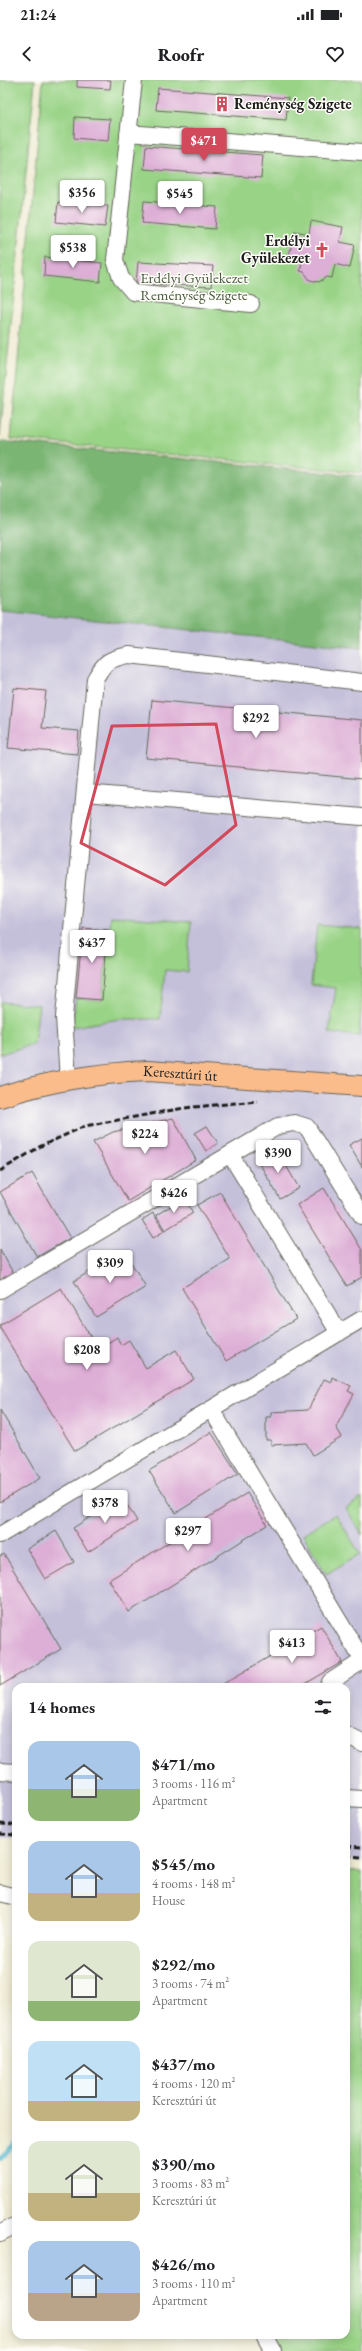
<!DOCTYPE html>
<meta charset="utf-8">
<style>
:root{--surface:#fff;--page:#f2f2f2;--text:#202124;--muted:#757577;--accent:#d1495b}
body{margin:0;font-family:"EB Garamond",serif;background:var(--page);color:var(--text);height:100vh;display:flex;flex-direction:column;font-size:15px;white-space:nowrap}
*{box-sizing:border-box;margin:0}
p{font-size:13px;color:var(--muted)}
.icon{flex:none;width:22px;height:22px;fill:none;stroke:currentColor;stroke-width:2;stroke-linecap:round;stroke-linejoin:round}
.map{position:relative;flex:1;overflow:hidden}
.side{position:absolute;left:12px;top:1603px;width:338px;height:656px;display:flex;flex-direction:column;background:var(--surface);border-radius:12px;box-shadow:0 2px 10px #0003}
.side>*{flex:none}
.price{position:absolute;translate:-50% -34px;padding:0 9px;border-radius:4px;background:#fff;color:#222;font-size:13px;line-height:26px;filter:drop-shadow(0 1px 2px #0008)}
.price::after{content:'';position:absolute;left:50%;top:24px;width:12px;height:9px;margin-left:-6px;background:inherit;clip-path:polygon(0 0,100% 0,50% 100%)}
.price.current{background:var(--accent);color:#fff}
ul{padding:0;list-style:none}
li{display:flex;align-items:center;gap:12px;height:100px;padding:0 16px}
li span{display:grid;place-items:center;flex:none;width:112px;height:80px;border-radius:12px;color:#555}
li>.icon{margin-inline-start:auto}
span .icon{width:48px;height:48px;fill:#fffc;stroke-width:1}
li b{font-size:17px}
h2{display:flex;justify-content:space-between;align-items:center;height:48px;padding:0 16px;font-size:17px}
.status{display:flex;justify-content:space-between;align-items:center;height:28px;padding:0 20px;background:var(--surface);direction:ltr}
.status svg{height:11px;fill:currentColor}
header{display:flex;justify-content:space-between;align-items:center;height:52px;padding:0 16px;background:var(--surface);font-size:18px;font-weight:800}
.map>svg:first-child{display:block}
.industrial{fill:#c5c0da}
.green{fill:#99d386;stroke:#5a7851}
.forest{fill:#7ab573;stroke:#4b6848}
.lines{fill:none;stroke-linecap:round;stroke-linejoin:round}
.stream{stroke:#52bbd0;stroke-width:4.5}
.building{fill:#ddaed6}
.minor-casing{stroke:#66645c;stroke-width:18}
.major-casing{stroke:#66645c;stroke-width:22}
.minor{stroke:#fff;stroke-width:16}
.major{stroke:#fabc8b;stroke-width:20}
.rail{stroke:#1c1c1c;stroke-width:3;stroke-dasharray:6 3;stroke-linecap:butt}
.marked{fill:none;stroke:#d1495b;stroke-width:3;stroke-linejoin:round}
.labels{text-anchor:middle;stroke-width:3;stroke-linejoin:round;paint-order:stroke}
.poi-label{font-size:15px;font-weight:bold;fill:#1c1c1c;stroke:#fdfcf7;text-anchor:start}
.park-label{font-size:15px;fill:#485c41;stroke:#fdfcf7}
.street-label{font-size:15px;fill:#1c1c1c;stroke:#fdfcf7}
</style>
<div class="status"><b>21:24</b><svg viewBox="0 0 49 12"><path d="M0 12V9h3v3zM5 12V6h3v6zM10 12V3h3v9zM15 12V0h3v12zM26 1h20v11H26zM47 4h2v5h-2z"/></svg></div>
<header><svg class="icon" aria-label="back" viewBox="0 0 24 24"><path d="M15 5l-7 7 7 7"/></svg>Roofr<svg class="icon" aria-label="heart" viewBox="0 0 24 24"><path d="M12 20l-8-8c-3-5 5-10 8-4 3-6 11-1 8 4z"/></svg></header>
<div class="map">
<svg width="362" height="2271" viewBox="0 0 362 2271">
<rect width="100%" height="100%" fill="#fdfcf7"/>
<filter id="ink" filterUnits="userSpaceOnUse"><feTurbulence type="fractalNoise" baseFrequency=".025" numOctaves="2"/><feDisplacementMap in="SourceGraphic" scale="8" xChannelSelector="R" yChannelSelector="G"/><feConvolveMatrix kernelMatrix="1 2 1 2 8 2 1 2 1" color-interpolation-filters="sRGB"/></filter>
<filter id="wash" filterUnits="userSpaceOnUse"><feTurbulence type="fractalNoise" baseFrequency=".012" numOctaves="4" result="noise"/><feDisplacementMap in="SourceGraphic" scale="16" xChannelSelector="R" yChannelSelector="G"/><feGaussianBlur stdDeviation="0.9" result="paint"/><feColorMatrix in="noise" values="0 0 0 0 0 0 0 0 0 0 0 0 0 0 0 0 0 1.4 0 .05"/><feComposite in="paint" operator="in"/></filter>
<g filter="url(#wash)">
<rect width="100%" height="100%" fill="#efebd3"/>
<path class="industrial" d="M 0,530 L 362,568 L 362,1781 L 346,1780 L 346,1607 L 16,1607 L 16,1758 L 0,1758 Z"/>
<path class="green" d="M 0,0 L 35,0 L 0,356 Z
M 43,0 L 362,0 L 362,393 L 11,359 Z
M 110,836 L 191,842 L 187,892 L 165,890 L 160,939 L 120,939 L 72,947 L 76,918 L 102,920 Z
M 317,845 L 362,849 L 362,922 L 359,956 L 329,953 L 336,908 L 311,905 Z
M 0,922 L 39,925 L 34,964 L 0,974 Z
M 362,1418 L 362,1455 L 346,1428 Z
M 336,1434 L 360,1474 L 326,1494 L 303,1454 Z
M 346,1790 L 362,1792 L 362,2271 L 284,2271 L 275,2255 L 346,2255 Z"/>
<path class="forest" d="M 0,361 L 362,396 L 362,568 L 0,530 Z"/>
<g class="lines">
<path class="stream" d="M 346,1734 L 358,1726
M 0,2078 L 16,2063"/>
</g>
<g id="blocks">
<path class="building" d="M 77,0 L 111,0 L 110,9 L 77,7 Z
M 158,8 L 288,18 L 286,40 L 156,30 Z
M 75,37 L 110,39 L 108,61 L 74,58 Z
M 146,66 L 263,75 L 261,98 L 144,89 Z
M 144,121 L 217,127 L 215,149 L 142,143 Z
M 58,122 L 108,126 L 105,147 L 56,142 Z
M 311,141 L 343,147 L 340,162 L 355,165 L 350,188 L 335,184 L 332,198 L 327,197 L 319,202 L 310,200 L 304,192 L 300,191 L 303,178 L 289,175 L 295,151 L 309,154 Z
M 45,177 L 102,183 L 100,202 L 44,196 Z
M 138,182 L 213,186 L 211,207 L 136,203 Z
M 14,608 L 46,611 L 42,648 L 79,651 L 77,674 L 8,668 Z
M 152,620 L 362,640 L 362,699 L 146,678 Z
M 83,848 L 108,850 L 102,920 L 76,918 Z
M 173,1038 L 196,1080 L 128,1121 L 93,1062 L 113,1052 Z
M 207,1046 L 218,1063 L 206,1071 L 195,1053 Z
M 362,1058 L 362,1087 L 349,1065 Z
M 277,1070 L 299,1108 L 280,1119 L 258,1081 Z
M 32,1093 L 70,1158 L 37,1177 L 0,1112 Z
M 324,1108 L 362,1170 L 362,1197 L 347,1206 L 297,1125 Z
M 220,1112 L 296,1239 L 226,1281 L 182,1208 L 230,1179 L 197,1125 Z
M 184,1118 L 193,1133 L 165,1150 L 156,1135 Z
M 153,1133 L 164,1151 L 153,1158 L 142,1140 Z
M 0,1169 L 13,1193 L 0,1200 Z
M 124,1171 L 146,1207 L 96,1237 L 74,1201 Z
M 61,1208 L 98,1269 L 117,1257 L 121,1265 L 129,1260 L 146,1288 L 176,1270 L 194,1299 L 75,1371 L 0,1248 L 0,1245 Z
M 332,1297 L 351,1306 L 348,1311 L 354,1314 L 336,1347 L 342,1357 L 313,1375 L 306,1363 L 271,1365 L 271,1360 L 266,1360 L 266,1337 L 271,1337 L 271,1332 L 308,1330 L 324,1299 L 331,1302 Z
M 0,1330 L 40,1398 L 0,1422 Z
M 211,1352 L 238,1394 L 176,1433 L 149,1391 Z
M 247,1413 L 267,1445 L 129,1532 L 109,1500 Z
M 122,1417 L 137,1441 L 88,1472 L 73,1448 Z
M 56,1451 L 74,1482 L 45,1499 L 27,1469 Z
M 4,1474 L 61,1569 L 0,1606 L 0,1476 Z
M 321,1546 L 342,1582 L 300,1607 L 224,1607 L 223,1604 Z"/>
</g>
</g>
<g filter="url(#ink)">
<use href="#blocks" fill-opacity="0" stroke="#66645c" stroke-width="1"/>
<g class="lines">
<g class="minor-casing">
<path id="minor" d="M 134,0 L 115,180 L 121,198 L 133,212 L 251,224
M 128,53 L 362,72
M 85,713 L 362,737
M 68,1000 L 64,937 L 95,599 C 105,581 109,579 129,575 L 362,602
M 230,1074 L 339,1253
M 0,1210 L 278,1046 L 294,1043 L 307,1047 L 362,1136
M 211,1329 L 362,1579
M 0,1455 L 362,1239
M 328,1607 L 330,1602 L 362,1581
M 346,1655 L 362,1663
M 0,1691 L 16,1692
M 346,1718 L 362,1719
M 0,1813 L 16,1817
M 0,2153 L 16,2145
M 264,2255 L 273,2271"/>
</g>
<g class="major-casing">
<g id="major">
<path id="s1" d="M 0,1017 C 48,1001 98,993 148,991 L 362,1006"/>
</g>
</g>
<use href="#minor" class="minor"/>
<use href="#major" class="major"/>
<path class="rail" d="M 0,1091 L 41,1066 L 85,1046 L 184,1028 L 257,1021
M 0,1744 L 16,1745
M 0,1754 L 16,1755
M 346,1766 L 362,1767
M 346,1776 L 362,1777"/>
</g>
</g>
<path class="marked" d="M 216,644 L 236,745 L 165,805 L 81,763 L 112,646 Z"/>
<defs>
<g id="building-bare" transform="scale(1.2)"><path d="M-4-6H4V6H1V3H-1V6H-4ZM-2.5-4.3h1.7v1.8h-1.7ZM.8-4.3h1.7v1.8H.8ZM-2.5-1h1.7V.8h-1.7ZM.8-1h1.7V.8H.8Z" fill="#d1495b" stroke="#fdfcf7" stroke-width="2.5" paint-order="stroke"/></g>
<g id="church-bare" transform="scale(1.2)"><path d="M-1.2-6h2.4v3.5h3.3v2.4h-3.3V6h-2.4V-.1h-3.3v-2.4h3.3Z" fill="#d1495b" stroke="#fdfcf7" stroke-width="2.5" paint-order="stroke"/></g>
</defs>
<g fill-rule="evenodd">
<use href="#building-bare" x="222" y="24"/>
<use href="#church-bare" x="322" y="170"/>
</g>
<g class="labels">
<g class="poi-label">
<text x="234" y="29">Reménység Szigete</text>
<text x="310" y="166" text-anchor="end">Erdélyi<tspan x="310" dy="17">Gyülekezet</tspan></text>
</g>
<g class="park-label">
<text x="194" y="203">Erdélyi Gyülekezet<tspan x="194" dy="17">Reménység Szigete</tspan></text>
</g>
<g class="street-label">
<text dy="5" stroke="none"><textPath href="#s1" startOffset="183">Keresztúri út</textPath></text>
</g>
</g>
</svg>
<b class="price current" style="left:204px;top:82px">$471</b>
<b class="price" style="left:82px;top:134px">$356</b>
<b class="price" style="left:180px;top:135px">$545</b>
<b class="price" style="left:73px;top:189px">$538</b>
<b class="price" style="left:256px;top:659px">$292</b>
<b class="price" style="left:92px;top:884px">$437</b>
<b class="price" style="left:145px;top:1075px">$224</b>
<b class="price" style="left:278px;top:1094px">$390</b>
<b class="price" style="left:174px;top:1134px">$426</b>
<b class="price" style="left:110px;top:1204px">$309</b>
<b class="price" style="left:87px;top:1291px">$208</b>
<b class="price" style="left:105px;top:1444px">$378</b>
<b class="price" style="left:188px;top:1472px">$297</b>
<b class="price" style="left:292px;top:1584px">$413</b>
<section class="side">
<h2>14 homes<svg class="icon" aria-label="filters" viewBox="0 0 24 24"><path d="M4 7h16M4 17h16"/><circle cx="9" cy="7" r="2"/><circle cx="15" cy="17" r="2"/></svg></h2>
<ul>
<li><span style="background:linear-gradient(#a9c7e8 60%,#8fb573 0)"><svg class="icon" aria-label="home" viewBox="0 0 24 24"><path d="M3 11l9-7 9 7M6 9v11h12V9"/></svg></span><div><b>$471/mo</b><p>3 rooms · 116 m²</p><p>Apartment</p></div></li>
<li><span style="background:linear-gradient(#a9c7e8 65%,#c2b280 0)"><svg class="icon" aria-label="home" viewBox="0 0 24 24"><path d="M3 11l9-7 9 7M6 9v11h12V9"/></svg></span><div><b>$545/mo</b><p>4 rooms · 148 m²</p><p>House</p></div></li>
<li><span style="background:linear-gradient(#dfe7d0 75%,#8fb573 0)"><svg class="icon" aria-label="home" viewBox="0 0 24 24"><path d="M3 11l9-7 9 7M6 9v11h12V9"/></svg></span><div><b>$292/mo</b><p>3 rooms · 74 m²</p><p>Apartment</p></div></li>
<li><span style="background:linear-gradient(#bfe0f5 75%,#c2b280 0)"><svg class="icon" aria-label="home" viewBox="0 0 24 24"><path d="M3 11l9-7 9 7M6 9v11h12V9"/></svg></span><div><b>$437/mo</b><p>4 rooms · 120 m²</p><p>Keresztúri út</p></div></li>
<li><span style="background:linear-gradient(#dfe7d0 65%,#c2b280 0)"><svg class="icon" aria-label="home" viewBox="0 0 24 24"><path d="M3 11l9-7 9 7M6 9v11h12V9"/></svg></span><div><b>$390/mo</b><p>3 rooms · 83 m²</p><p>Keresztúri út</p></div></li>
<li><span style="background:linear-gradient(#a9c7e8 65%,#b9a48a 0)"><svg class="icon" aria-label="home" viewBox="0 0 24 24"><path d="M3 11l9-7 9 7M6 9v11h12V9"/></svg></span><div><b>$426/mo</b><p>3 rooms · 110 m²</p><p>Apartment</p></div></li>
</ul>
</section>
</div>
